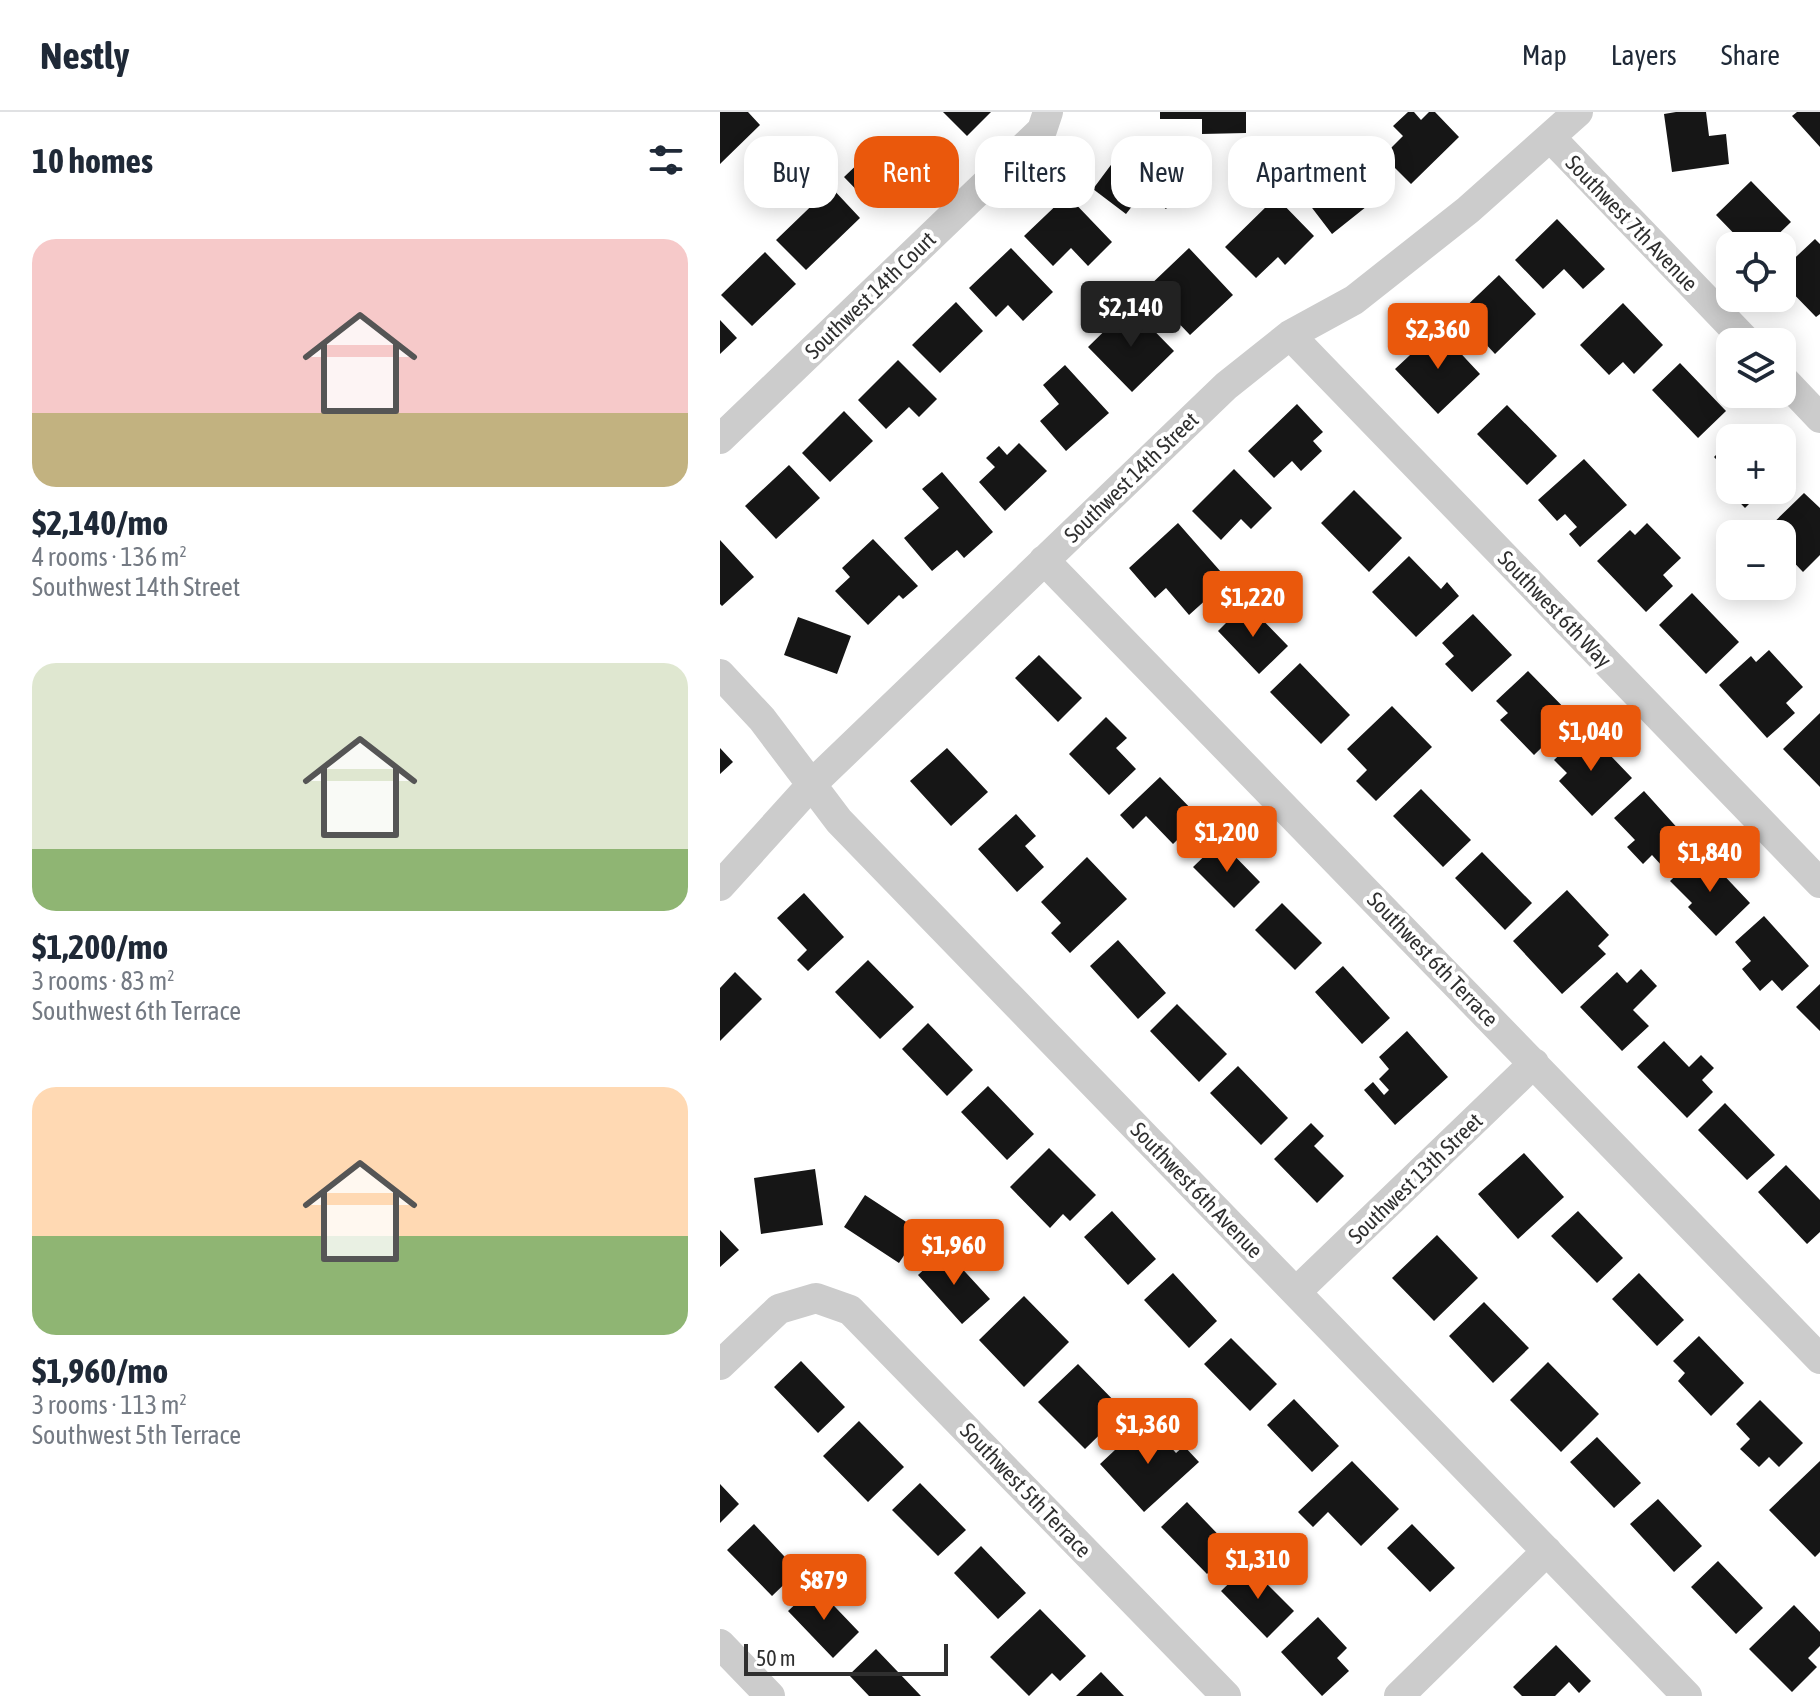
<!DOCTYPE html>
<meta charset="utf-8">
<style>
:root{--surface:#fff;--page:#f6f6f7;--text:#1f2937;--muted:#747a83;--line:#e0e1e3;--accent:#ea580c}
body{margin:0;font-family:"Asap Condensed",sans-serif;background:var(--page);color:var(--text);height:100vh;display:flex;flex-direction:column;font-size:30px;white-space:nowrap}
*{box-sizing:border-box;margin:0}
p{font-size:26px;color:var(--muted)}
.icon{flex:none;width:44px;height:44px;fill:none;stroke:currentColor;stroke-width:2;stroke-linecap:round;stroke-linejoin:round}
.map{position:relative;flex:1;overflow:hidden}
.panel{display:flex;flex-direction:column;background:var(--surface);width:720px}
.panel>*{flex:none}
.hud{position:absolute;left:24px;top:24px;width:760px;height:72px;display:flex;gap:16px}
.fabs{position:absolute;left:996px;top:120px;display:grid;gap:16px}
.fabs a{display:grid;place-items:center;width:80px;height:80px;border-radius:16px;background:var(--surface);box-shadow:0 4px 20px #0003;font-size:40px}
.scale{position:absolute;left:24px;bottom:20px;width:204px;box-sizing:border-box;padding-left:8px;border:4px solid #2f2f2f;border-top:0;font-size:22px;line-height:28px;white-space:nowrap;color:#2f2f2f;-webkit-text-stroke:6px #fff;paint-order:stroke}
.price{position:absolute;translate:-50% -68px;padding:0 18px;border-radius:8px;background:var(--accent);color:#fff;font-size:26px;line-height:52px;filter:drop-shadow(0 2px 4px #0008)}
.price::after{content:'';position:absolute;left:50%;top:48px;width:24px;height:18px;margin-left:-12px;background:inherit;clip-path:polygon(0 0,100% 0,50% 100%)}
.price.current{background:#222;color:#fff}
ul{padding:0;list-style:none}
li{display:grid;align-content:center;gap:16px;height:424px;padding:0 32px}
li span{display:grid;place-items:center;height:248px;border-radius:24px;color:#555}
li>.icon{margin-inline-start:auto}
span .icon{width:144px;height:144px;fill:#fffc;stroke-width:1}
li b{font-size:34px}
h2{display:flex;justify-content:space-between;align-items:center;height:96px;padding:0 32px;font-size:34px}
.tag{padding:0 28px;border-radius:24px;background:var(--surface);box-shadow:0 4px 20px #0003;font-size:28px;line-height:72px}
.tag.current{background:var(--accent);color:#fff}
header{display:flex;align-items:center;gap:48px;box-sizing:border-box;height:112px;padding:0 40px;background:var(--surface);border-bottom:2px solid var(--line)}
header strong{font-size:38px}
nav{display:flex;gap:44px;margin-inline-start:auto;font-size:28px}
main{display:flex;flex:1;min-height:0}
.map>svg:first-child{display:block}
.building{fill:#161616}
.lines{fill:none;stroke-linecap:round;stroke-linejoin:round}
.minor{stroke:#ccc;stroke-width:30}
.labels{text-anchor:middle;stroke-width:8;stroke-linejoin:round;paint-order:stroke}
.street-label{font-size:22px;fill:#2f2f2f;stroke:#fff}
</style>
<header>
<strong>Nestly</strong>
<nav><a>Map</a><a>Layers</a><a>Share</a></nav>
</header>
<main>
<section class="panel">
<h2>10 homes<svg class="icon" aria-label="filters" viewBox="0 0 24 24"><path d="M4 7h16M4 17h16"/><circle cx="9" cy="7" r="2"/><circle cx="15" cy="17" r="2"/></svg></h2>
<ul>
<li><span style="background:linear-gradient(#f6c9c9 70%,#c2b280 0)"><svg class="icon" aria-label="home" viewBox="0 0 24 24"><path d="M3 11l9-7 9 7M6 9v11h12V9"/></svg></span><div><b>$2,140/mo</b><p>4 rooms · 136 m²</p><p>Southwest 14th Street</p></div></li>
<li><span style="background:linear-gradient(#dfe7d0 75%,#8fb573 0)"><svg class="icon" aria-label="home" viewBox="0 0 24 24"><path d="M3 11l9-7 9 7M6 9v11h12V9"/></svg></span><div><b>$1,200/mo</b><p>3 rooms · 83 m²</p><p>Southwest 6th Terrace</p></div></li>
<li><span style="background:linear-gradient(#ffd9b3 60%,#8fb573 0)"><svg class="icon" aria-label="home" viewBox="0 0 24 24"><path d="M3 11l9-7 9 7M6 9v11h12V9"/></svg></span><div><b>$1,960/mo</b><p>3 rooms · 113 m²</p><p>Southwest 5th Terrace</p></div></li>
</ul>
</section>
<div class="map">
<svg width="1100" height="1584" viewBox="0 0 1100 1584">
<rect width="100%" height="100%" fill="#fff"/>
<path class="building" d="M 0,0 L 28,0 L 40,13 L 0,52 Z
M 223,0 L 271,0 L 247,24 Z
M 440,0 L 526,0 L 526,21 L 482,22 L 482,7 L 440,7 Z
M 688,0 L 694,0 L 701,8 L 709,0 L 715,0 L 739,25 L 691,72 L 663,44 L 683,24 L 673,14 Z
M 956,0 L 986,0 L 989,24 L 1006,22 L 1009,52 L 952,60 L 944,2 Z
M 1077,0 L 1100,0 L 1100,35 L 1072,4 Z
M 166,25 L 193,54 L 152,94 L 124,65 Z
M 411,26 L 434,43 L 440,36 L 474,61 L 446,97 L 423,80 L 406,102 L 373,77 Z
M 632,36 L 666,79 L 612,122 L 586,88 L 609,69 L 602,59 Z
M 1031,69 L 1071,110 L 1046,134 L 1026,134 L 996,103 Z
M 111,75 L 140,106 L 86,158 L 56,128 Z
M 347,83 L 392,130 L 368,154 L 351,136 L 333,154 L 304,124 Z
M 556,85 L 594,124 L 565,153 L 558,145 L 536,166 L 505,135 Z
M 837,107 L 885,157 L 863,177 L 844,157 L 823,177 L 795,148 Z
M 1095,127 L 1100,132 L 1100,202 L 1096,205 L 1062,170 L 1062,158 Z
M 291,136 L 333,180 L 303,209 L 288,193 L 276,205 L 249,176 Z
M 469,136 L 513,183 L 470,223 L 426,177 Z
M 45,140 L 76,172 L 32,214 L 1,183 Z
M 779,163 L 816,202 L 775,242 L 738,202 Z
M 236,190 L 263,219 L 220,261 L 192,233 Z
M 903,191 L 943,233 L 914,262 L 903,250 L 889,263 L 860,233 Z
M 410,194 L 454,239 L 412,280 L 368,235 Z
M 0,208 L 17,226 L 0,242 Z
M 718,217 L 760,262 L 718,302 L 675,257 Z
M 178,248 L 217,287 L 199,305 L 189,295 L 166,317 L 138,288 Z
M 960,251 L 1006,299 L 978,326 L 932,278 Z
M 345,253 L 389,301 L 346,339 L 320,309 L 339,292 L 323,273 Z
M 577,292 L 603,320 L 593,329 L 602,339 L 581,359 L 572,349 L 554,366 L 528,339 Z
M 787,293 L 837,344 L 807,373 L 757,322 Z
M 124,299 L 153,329 L 110,370 L 82,341 Z
M 1023,316 L 1032,326 L 1013,326 Z
M 1010,329 L 1010,362 L 994,345 Z
M 299,331 L 327,359 L 285,399 L 259,370 L 275,355 L 266,346 L 279,334 L 287,343 Z
M 864,347 L 907,393 L 860,435 L 849,422 L 857,415 L 845,402 L 837,409 L 818,388 Z
M 69,353 L 100,386 L 56,427 L 25,394 Z
M 514,357 L 552,396 L 531,417 L 521,407 L 501,428 L 472,399 Z
M 222,360 L 273,420 L 244,446 L 237,438 L 212,459 L 184,426 L 219,396 L 202,377 Z
M 1010,364 L 1010,378 L 1043,378 L 1025,396 L 1002,372 Z
M 634,378 L 682,426 L 649,460 L 601,411 Z
M 1084,381 L 1100,396 L 1100,443 L 1083,460 L 1062,438 L 1062,422 L 1044,420 Z
M 458,411 L 508,468 L 469,503 L 446,476 L 435,486 L 409,456 Z
M 927,411 L 961,446 L 943,463 L 953,474 L 926,500 L 877,449 L 910,418 L 915,423 Z
M 153,427 L 198,474 L 183,487 L 179,483 L 148,513 L 115,479 L 130,465 L 122,456 Z
M 0,428 L 34,465 L 2,494 L 0,492 Z
M 689,444 L 721,477 L 727,470 L 739,484 L 696,525 L 652,480 Z
M 972,481 L 1019,530 L 986,562 L 939,513 Z
M 526,491 L 568,534 L 539,562 L 498,519 Z
M 753,502 L 792,543 L 752,580 L 725,552 L 734,544 L 722,531 Z
M 78,505 L 131,524 L 117,562 L 64,543 Z
M 1049,538 L 1083,575 L 1066,591 L 1075,601 L 1047,626 L 999,573 L 1031,544 L 1036,550 Z
M 319,543 L 362,586 L 338,610 L 295,566 Z
M 580,551 L 630,603 L 601,632 L 550,580 Z
M 808,559 L 853,605 L 814,643 L 780,608 L 788,601 L 776,589 Z
M 672,594 L 712,635 L 656,689 L 636,669 L 647,658 L 627,637 Z
M 1100,601 L 1100,675 L 1063,637 Z
M 386,605 L 407,626 L 396,636 L 416,657 L 389,683 L 349,642 Z
M 866,618 L 912,666 L 872,704 L 839,669 L 847,661 L 834,648 Z
M 0,636 L 13,650 L 0,662 Z
M 227,636 L 268,680 L 231,714 L 190,669 Z
M 440,665 L 480,706 L 453,732 L 426,704 L 413,717 L 400,703 Z
M 701,677 L 751,728 L 723,755 L 673,704 Z
M 924,679 L 970,730 L 943,755 L 932,743 L 923,752 L 907,735 L 915,728 L 894,706 Z
M 296,702 L 316,724 L 305,734 L 324,755 L 297,780 L 258,737 Z
M 500,729 L 540,770 L 514,796 L 473,755 Z
M 981,739 L 1030,791 L 996,824 L 968,795 L 972,791 L 950,769 Z
M 762,740 L 812,791 L 785,818 L 735,766 Z
M 367,745 L 407,787 L 350,841 L 331,821 L 341,811 L 321,790 Z
M 847,778 L 889,823 L 878,834 L 886,842 L 842,882 L 793,829 Z
M 84,781 L 124,825 L 88,859 L 77,848 L 87,838 L 57,806 Z
M 562,791 L 602,831 L 575,858 L 535,818 Z
M 1044,804 L 1089,854 L 1062,879 L 1052,868 L 1040,879 L 1022,857 L 1031,849 L 1015,830 Z
M 398,828 L 446,881 L 418,907 L 370,854 Z
M 148,848 L 194,895 L 160,927 L 115,880 Z
M 623,854 L 670,906 L 642,932 L 595,880 Z
M 921,857 L 937,874 L 913,898 L 929,914 L 902,939 L 860,895 L 897,860 L 907,871 Z
M 15,860 L 42,887 L 0,929 L 0,876 Z
M 1100,872 L 1100,919 L 1076,895 Z
M 457,892 L 507,942 L 479,970 L 430,919 Z
M 208,911 L 253,958 L 227,984 L 182,937 Z
M 687,919 L 728,965 L 675,1013 L 644,978 L 653,970 L 664,983 L 669,978 L 659,967 L 669,957 L 659,945 Z
M 944,929 L 969,955 L 981,943 L 994,956 L 982,968 L 993,980 L 967,1006 L 917,955 Z
M 518,954 L 568,1006 L 541,1033 L 490,981 Z
M 268,974 L 314,1022 L 287,1048 L 241,1000 Z
M 1005,991 L 1055,1043 L 1027,1068 L 978,1018 Z
M 591,1011 L 604,1024 L 594,1034 L 624,1064 L 597,1091 L 554,1047 Z
M 329,1036 L 376,1083 L 350,1109 L 343,1102 L 330,1116 L 290,1075 Z
M 804,1041 L 844,1085 L 798,1127 L 758,1082 Z
M 1066,1053 L 1100,1088 L 1100,1120 L 1087,1132 L 1038,1080 Z
M 95,1057 L 103,1113 L 41,1122 L 34,1066 Z
M 145,1083 L 200,1119 L 179,1151 L 124,1115 Z
M 392,1099 L 436,1147 L 408,1173 L 364,1125 Z
M 858,1099 L 903,1146 L 877,1171 L 831,1124 Z
M 0,1118 L 19,1138 L 0,1155 Z
M 717,1123 L 758,1166 L 714,1209 L 672,1166 Z
M 225,1138 L 270,1187 L 242,1212 L 198,1163 Z
M 453,1161 L 497,1209 L 469,1236 L 424,1188 Z
M 919,1161 L 964,1208 L 937,1234 L 892,1187 Z
M 304,1184 L 349,1230 L 304,1275 L 259,1228 Z
M 764,1190 L 809,1236 L 773,1271 L 729,1224 Z
M 979,1224 L 1024,1271 L 991,1304 L 958,1269 L 965,1261 L 953,1249 Z
M 511,1226 L 557,1272 L 530,1299 L 484,1252 Z
M 81,1249 L 125,1295 L 98,1321 L 54,1275 Z
M 828,1250 L 879,1302 L 841,1340 L 790,1288 Z
M 358,1252 L 404,1299 L 365,1337 L 318,1290 Z
M 574,1287 L 619,1334 L 592,1360 L 547,1313 Z
M 1040,1288 L 1083,1331 L 1059,1355 L 1049,1345 L 1039,1355 L 1020,1337 L 1030,1327 L 1016,1312 Z
M 427,1308 L 456,1341 L 464,1334 L 479,1350 L 424,1400 L 380,1352 Z
M 139,1309 L 184,1355 L 148,1390 L 103,1344 Z
M 877,1325 L 921,1371 L 894,1396 L 850,1350 Z
M 632,1349 L 679,1397 L 641,1434 L 608,1400 L 593,1415 L 578,1400 Z
M 1100,1349 L 1100,1440 L 1095,1445 L 1049,1398 Z
M 200,1371 L 246,1418 L 218,1444 L 172,1398 Z
M 0,1372 L 19,1392 L 0,1411 Z
M 938,1387 L 982,1434 L 954,1460 L 910,1412 Z
M 467,1390 L 512,1437 L 487,1462 L 441,1415 Z
M 34,1412 L 78,1459 L 52,1484 L 7,1438 Z
M 692,1412 L 735,1456 L 710,1480 L 667,1436 Z
M 261,1434 L 306,1481 L 278,1507 L 234,1461 Z
M 998,1449 L 1043,1496 L 1016,1522 L 971,1475 Z
M 528,1453 L 574,1499 L 547,1526 L 501,1479 Z
M 95,1474 L 139,1520 L 113,1546 L 68,1499 Z
M 1074,1493 L 1100,1520 L 1100,1534 L 1088,1546 L 1097,1555 L 1072,1580 L 1029,1537 Z
M 320,1497 L 366,1544 L 340,1569 L 332,1561 L 309,1584 L 270,1545 Z
M 598,1505 L 627,1536 L 617,1546 L 629,1559 L 602,1584 L 561,1540 Z
M 836,1533 L 871,1569 L 859,1581 L 849,1570 L 835,1584 L 802,1584 L 793,1575 Z
M 156,1537 L 201,1584 L 149,1584 L 129,1563 Z
M 381,1560 L 404,1584 L 356,1584 Z"/>
<g class="lines">
<path class="minor" d="M 831,26 L 1027,230
M 570,223 L 1100,771
M 1062,266 L 1100,306
M 0,327 L 322,18 L 328,0
M 324,448 L 1100,1247
M 0,562 L 42,607 L 119,709 L 967,1584
M 0,774 L 93,671 L 506,274 L 570,223 L 634,188 L 748,98 L 858,0
M 576,1180 L 814,951
M 0,1253 L 59,1197 L 96,1186 L 130,1198 L 506,1584
M 0,1532 L 50,1584
M 679,1584 L 827,1439"/>
</g>
<g class="labels">
<g class="street-label">
<text transform="translate(912 111) rotate(46)" y="8">Southwest 7th Avenue</text>
<text transform="translate(150 183) rotate(-44)" y="8">Southwest 14th Court</text>
<text transform="translate(411 365) rotate(-44)" y="8">Southwest 14th Street</text>
<text transform="translate(835 497) rotate(46)" y="8">Southwest 6th Way</text>
<text transform="translate(713 847) rotate(46)" y="8">Southwest 6th Terrace</text>
<text transform="translate(695 1066) rotate(-44)" y="8">Southwest 13th Street</text>
<text transform="translate(477 1078) rotate(46)" y="8">Southwest 6th Avenue</text>
<text transform="translate(306 1378) rotate(46)" y="8">Southwest 5th Terrace</text>
</g>
</g>
</svg>
<div class="fabs">
<a><svg class="icon" aria-label="locate" viewBox="0 0 24 24"><circle cx="12" cy="12" r="6"/><path d="M12 2v4M12 18v4M2 12h4M18 12h4"/></svg></a>
<a><svg class="icon" aria-label="layers" viewBox="0 0 24 24"><path d="M12 4l9 5-9 5-9-5zM3 14l9 5 9-5"/></svg></a>
<a>+</a>
<a>−</a>
</div>
<div class="scale">50 m</div>
<b class="price current" style="left:411px;top:237px">$2,140</b>
<b class="price" style="left:718px;top:259px">$2,360</b>
<b class="price" style="left:533px;top:527px">$1,220</b>
<b class="price" style="left:871px;top:661px">$1,040</b>
<b class="price" style="left:507px;top:762px">$1,200</b>
<b class="price" style="left:990px;top:782px">$1,840</b>
<b class="price" style="left:234px;top:1175px">$1,960</b>
<b class="price" style="left:428px;top:1354px">$1,360</b>
<b class="price" style="left:538px;top:1489px">$1,310</b>
<b class="price" style="left:104px;top:1510px">$879</b>
<div class="hud">
<a class="tag">Buy</a>
<a class="tag current">Rent</a>
<a class="tag">Filters</a>
<a class="tag">New</a>
<a class="tag">Apartment</a>
</div>
</div>
</main>
